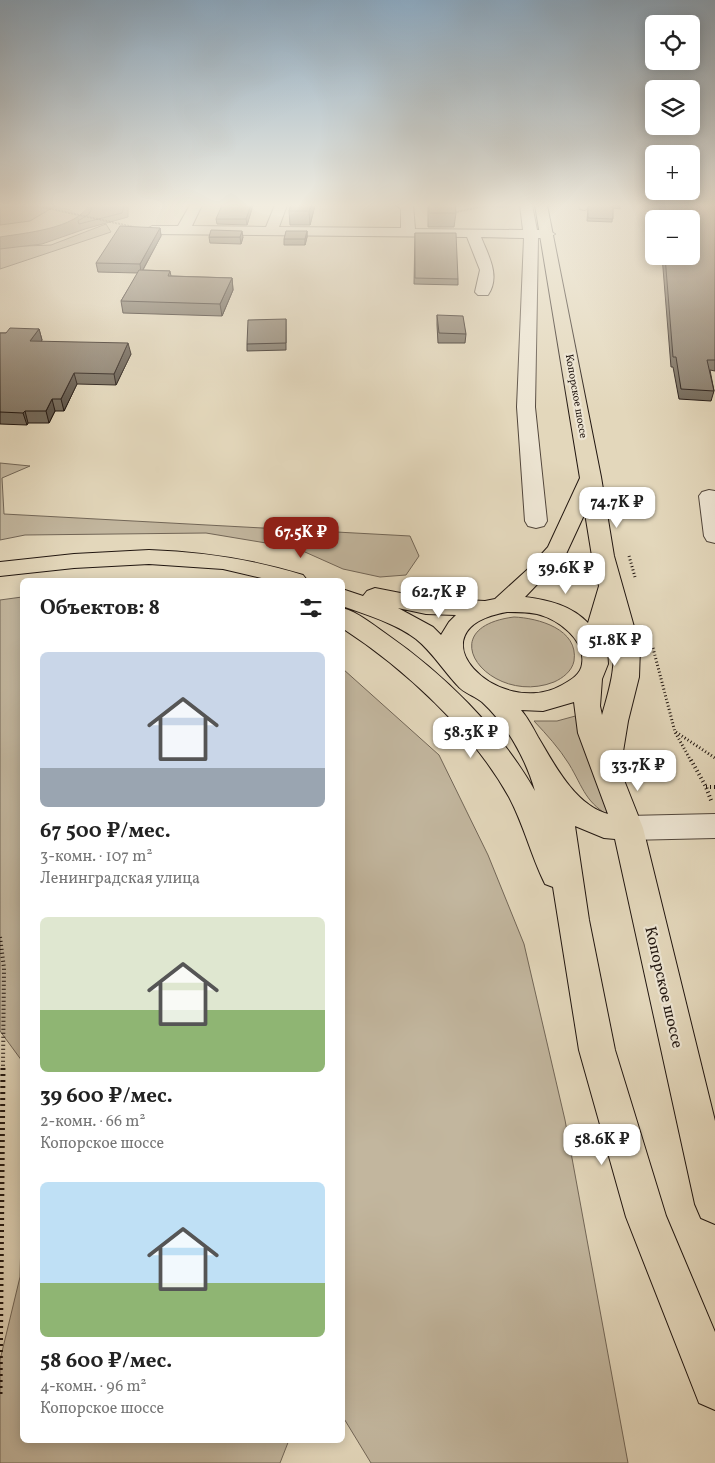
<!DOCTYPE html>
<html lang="ru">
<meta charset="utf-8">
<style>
:root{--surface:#fff;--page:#f6f6f6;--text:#222;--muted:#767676;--accent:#8f2418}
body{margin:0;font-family:Vollkorn,serif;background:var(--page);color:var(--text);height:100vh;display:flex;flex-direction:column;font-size:19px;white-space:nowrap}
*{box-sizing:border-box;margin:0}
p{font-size:16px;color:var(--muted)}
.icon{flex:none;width:28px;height:28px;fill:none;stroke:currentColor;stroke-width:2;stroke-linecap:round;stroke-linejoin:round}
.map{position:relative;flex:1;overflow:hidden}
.details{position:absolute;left:20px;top:578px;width:325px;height:865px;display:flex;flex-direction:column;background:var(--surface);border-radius:8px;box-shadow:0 2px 12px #0003}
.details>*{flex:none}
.controls{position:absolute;left:645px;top:15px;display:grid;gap:10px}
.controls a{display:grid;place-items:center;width:55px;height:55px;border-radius:8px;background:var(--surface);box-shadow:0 2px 12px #0003;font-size:25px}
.price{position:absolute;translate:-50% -42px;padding:0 11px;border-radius:10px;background:#fff;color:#222;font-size:16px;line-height:32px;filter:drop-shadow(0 1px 2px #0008)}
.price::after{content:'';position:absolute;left:50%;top:30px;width:15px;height:11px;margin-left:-8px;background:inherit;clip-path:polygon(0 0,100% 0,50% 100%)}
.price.active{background:var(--accent);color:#fff}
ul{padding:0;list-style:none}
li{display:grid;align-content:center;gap:10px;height:265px;padding:0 20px}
li span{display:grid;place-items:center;height:155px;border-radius:8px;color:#555}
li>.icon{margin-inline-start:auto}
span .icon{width:90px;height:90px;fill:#fffc;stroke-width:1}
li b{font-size:21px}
h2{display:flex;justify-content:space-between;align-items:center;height:60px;padding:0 20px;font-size:21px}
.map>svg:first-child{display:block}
.green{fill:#c2b69e;stroke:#726657}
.water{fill:#a19581;stroke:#6e6254}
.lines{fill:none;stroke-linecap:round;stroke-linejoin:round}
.shore{stroke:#615648;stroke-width:1}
.minor-casing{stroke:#52463b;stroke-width:2}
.major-casing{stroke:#211610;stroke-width:2}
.path-far3{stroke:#211610;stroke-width:2;stroke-dasharray:0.5 1;stroke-linecap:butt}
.path-far2{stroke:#211610;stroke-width:3;stroke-dasharray:1 2.5;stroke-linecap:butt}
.path-far1{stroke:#211610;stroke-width:4;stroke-dasharray:1 3;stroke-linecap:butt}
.path{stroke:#211610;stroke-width:5;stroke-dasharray:2 4;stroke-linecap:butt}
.minor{fill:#ede5d3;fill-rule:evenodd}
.major{fill:#e3d7bb;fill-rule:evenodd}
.wall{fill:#73695a;stroke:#211610}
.shaded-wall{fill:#5e554a;stroke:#211610}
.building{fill:#867a69;stroke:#211610}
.labels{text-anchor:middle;stroke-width:4.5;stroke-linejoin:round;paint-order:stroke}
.far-street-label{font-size:11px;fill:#211610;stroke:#ede5d3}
.near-street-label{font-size:16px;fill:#211610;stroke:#ede5d3}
</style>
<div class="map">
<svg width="715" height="1463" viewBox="0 0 715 1463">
<rect width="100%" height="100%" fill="#e3d7bb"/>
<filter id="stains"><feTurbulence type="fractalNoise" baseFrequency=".004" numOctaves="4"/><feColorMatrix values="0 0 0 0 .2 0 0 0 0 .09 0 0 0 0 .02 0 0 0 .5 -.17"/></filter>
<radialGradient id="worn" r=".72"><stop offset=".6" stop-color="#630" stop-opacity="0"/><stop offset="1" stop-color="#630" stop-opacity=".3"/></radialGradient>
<path class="green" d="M 0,205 L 57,205 L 30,221 L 0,225 Z
M 106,224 L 111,232 L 0,269 L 0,247 L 51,245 Z
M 0,463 L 30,466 L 2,478 L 4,514 L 410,536 L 419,556 L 406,575 L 380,577 L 343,569 L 296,548 L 206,533 L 25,535 L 0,540 Z
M 22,597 L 22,1061 L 0,1031 L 0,600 Z
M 514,617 C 538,618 579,629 574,661 C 572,671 563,678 554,682 C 491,707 427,628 514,617 Z
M 343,669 L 439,755 L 488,855 L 524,944 L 565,1120 L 628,1463 L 371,1463 L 343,1417 Z
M 579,715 L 613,818 C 585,803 584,789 569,764 C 559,748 547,735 534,721 L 557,721 Z
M 22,1199 L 22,1440 L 289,1440 L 280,1463 L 0,1463 L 0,1360 L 20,1277 Z"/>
<path class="water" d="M 89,205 L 128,205 L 128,217 L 85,229 L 42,244 L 0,249 L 0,237 C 24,233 76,229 89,205 Z"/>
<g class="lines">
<path class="shore" d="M 93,205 L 89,214 L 78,221 L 79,224 L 122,213 L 124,205"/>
<g class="minor-casing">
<path id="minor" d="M 190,205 L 202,205 L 192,226 L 266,227 L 275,205 L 287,205 L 279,227 L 401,228 L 401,209 L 396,205 L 413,205 L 415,229 L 523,230 L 520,205 L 532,205 L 537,230 L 548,230 L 555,234 L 548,238 L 538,238 L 535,407 L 547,521 L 544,526 L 536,528 L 528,526 L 525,521 L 517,407 L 524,238 L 481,237 C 488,255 501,276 488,295 L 478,295 L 475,292 L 480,270 L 467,237 L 152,234 L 145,230 L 152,226 L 178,226 Z
M 579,205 L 591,205 L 591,206 L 585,210 L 580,209 Z
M 709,490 L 715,491 L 715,543 L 707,541 L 704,536 L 699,496 L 702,492 Z
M 715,814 L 715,838 L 628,840 L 617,837 L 613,828 L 617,819 L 628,816 Z"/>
</g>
<g class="major-casing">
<path id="major" d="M 535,205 L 547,205 L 601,477 L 614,556 L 640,648 L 639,677 L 628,721 L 620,770 L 643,828 L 715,1121 L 715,1224 L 701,1218 L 695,1204 L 615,839 L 604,838 L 575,826 L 589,920 L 615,1050 L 666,1216 L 715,1332 L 715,1410 L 699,1403 L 626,1217 L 579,1050 L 553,887 L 545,884 C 531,856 524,825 509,797 C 473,732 404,668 342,628 L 342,608 C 358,612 372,624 385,633 C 444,674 499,728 535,791 C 526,759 507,725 482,702 C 475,696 463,693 457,685 C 443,670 432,652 416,639 C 395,623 367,615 342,606 L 342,589 L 363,596 L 367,591 L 375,588 L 426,598 L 485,601 L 495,599 L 528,569 L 548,547 L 580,478 ZM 585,513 L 592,556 L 599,586 L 588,623 C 572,606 549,600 525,597 L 566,554 ZM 398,608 L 426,614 L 456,615 L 449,622 L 441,635 L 433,627 ZM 507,612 C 517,612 527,612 537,614 C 558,619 586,640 582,664 C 581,674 571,680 562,685 C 498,721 408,629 507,612 ZM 611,633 C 618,662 610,687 602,715 L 600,706 L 602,679 L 608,664 L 607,649 ZM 574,702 L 578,733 L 608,814 C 575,805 554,764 538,737 C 533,728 528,718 521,710 L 543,711 Z
M 149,550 C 204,552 251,559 303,575 L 307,580 L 270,580 L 223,569 L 149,564 L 74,568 L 0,576 L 0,562 L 74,554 Z"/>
</g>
<path class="path-far3" d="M 33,205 L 134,227
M 490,206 L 509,207
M 451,213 L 490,205"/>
<path class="path-far2" d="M 629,556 L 635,577
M 653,648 L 675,732 L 691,761
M 676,732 L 715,758"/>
<path class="path-far1" d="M 691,760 L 706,787 L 712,803
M 706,787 L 715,787
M 0,937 L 4,968 L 3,1067"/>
<path class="path" d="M 0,1394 L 3,1066"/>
<use href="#minor" class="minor"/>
<use href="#major" class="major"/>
</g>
<path class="wall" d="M 253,205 L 247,225 L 217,224 L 216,219 Z
M 291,205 L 315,205 L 310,225 L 290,225 L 289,211 Z
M 428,205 L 455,205 L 456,213 L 454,227 L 428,227 Z
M 620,205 L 620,209 L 613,208 L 612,222 L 587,221 L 588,207 Z
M 659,205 L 715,205 L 715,371 L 710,370 L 714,391 L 711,401 L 679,399 L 673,367 L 671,367 L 662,256 L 691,256 L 691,219 L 660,219 Z
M 160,228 L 161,236 L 143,270 L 170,271 L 171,276 L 232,278 L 233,290 L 222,316 L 123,313 L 121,301 L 138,273 L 98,272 L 96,263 Z
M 307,231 L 307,237 L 305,245 L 284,245 L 284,239 Z
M 415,233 L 458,279 L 458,285 L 414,284 Z
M 209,237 L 243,237 L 241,244 L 210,243 Z
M 437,315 L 466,334 L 465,343 L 438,343 L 437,325 Z
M 286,319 L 286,350 L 247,351 L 247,344 Z
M 39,329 L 42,340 L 41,342 L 131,354 L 116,385 L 77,384 L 64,411 L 55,411 L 49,423 L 28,423 L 27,425 L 0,424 L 0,333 L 6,333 Z"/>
<path class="shaded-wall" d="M 251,205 L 253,205 L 247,225 L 246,219 Z
M 311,205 L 315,205 L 310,225 L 309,211 Z
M 160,228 L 161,236 L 141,273 L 140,264 Z
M 242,231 L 243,237 L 241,244 L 240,237 Z
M 307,231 L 307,237 L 305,245 L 305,239 Z
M 232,278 L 233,290 L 222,316 L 220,304 Z
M 39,329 L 42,340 L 33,353 L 30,341 Z
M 128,343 L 131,354 L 116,385 L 114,374 Z
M 74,373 L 77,384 L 64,411 L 61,399 Z
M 52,399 L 55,411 L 49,423 L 46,411 Z
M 25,411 L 28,423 L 27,425 L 23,413 Z"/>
<path class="building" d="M 222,205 L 251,205 L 246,219 L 216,219 Z
M 291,205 L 311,205 L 309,211 L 289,211 Z
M 429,205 L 455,205 L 456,213 L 429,213 Z
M 591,205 L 620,205 L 620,206 L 613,205 L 613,219 L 588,218 L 588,207 Z
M 661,205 L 715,205 L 715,360 L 707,360 L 714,391 L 681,389 L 676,357 L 673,357 L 665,256 L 691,256 L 691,219 L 662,219 Z
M 120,226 L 160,228 L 140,264 L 96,263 Z
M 211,230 L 242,231 L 240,237 L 209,237 Z
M 286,231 L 307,231 L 305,239 L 284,239 Z
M 415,233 L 456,233 L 458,279 L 415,278 Z
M 139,270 L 170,271 L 168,276 L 232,278 L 220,304 L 121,301 Z
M 437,315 L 463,316 L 466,334 L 439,333 Z
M 286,319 L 286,343 L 247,344 L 248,320 Z
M 10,328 L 39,329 L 30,341 L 128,343 L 114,374 L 74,373 L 61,399 L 52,399 L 46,411 L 25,411 L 23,413 L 0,412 L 0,333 L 6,333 Z"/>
<linearGradient id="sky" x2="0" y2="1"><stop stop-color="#8ba8bf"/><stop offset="0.5" stop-color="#f2ede0"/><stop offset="1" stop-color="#f2ede0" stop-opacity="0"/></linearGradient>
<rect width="715" height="410" fill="url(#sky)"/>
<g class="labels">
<g class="far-street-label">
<text transform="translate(577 396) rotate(80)" y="4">Копорское шоссе</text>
</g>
<g class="near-street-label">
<text transform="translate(665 987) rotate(77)" y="6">Копорское шоссе</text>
</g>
</g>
<rect width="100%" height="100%" filter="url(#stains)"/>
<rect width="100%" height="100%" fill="url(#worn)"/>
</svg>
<div class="controls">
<a><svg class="icon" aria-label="locate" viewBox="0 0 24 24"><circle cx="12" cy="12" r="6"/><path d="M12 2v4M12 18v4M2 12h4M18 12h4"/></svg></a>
<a><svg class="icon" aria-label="layers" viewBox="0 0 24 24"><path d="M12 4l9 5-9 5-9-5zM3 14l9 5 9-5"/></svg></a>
<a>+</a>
<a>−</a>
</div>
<b class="price" style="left:617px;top:529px">74.7K ₽</b>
<b class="price active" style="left:301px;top:559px">67.5K ₽</b>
<b class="price" style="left:566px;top:595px">39.6K ₽</b>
<b class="price" style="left:439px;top:619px">62.7K ₽</b>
<b class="price" style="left:615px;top:667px">51.8K ₽</b>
<b class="price" style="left:471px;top:759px">58.3K ₽</b>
<b class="price" style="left:638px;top:792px">33.7K ₽</b>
<b class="price" style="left:602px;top:1166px">58.6K ₽</b>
<section class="details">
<h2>Объектов: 8<svg class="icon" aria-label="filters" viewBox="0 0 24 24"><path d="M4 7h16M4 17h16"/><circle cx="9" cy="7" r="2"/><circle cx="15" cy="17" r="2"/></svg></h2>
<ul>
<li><span style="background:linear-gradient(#c9d6e8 75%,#9aa5b1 0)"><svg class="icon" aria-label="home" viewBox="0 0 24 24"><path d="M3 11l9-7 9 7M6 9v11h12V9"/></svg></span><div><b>67 500 ₽/мес.</b><p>3-комн. · 107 m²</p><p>Ленинградская улица</p></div></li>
<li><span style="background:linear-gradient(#dfe7d0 60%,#8fb573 0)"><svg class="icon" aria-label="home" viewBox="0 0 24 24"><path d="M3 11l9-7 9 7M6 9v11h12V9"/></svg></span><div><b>39 600 ₽/мес.</b><p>2-комн. · 66 m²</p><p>Копорское шоссе</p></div></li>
<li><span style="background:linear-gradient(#bfe0f5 65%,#8fb573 0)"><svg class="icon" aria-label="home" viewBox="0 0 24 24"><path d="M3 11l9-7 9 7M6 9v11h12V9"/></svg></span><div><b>58 600 ₽/мес.</b><p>4-комн. · 96 m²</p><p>Копорское шоссе</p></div></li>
</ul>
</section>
</div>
